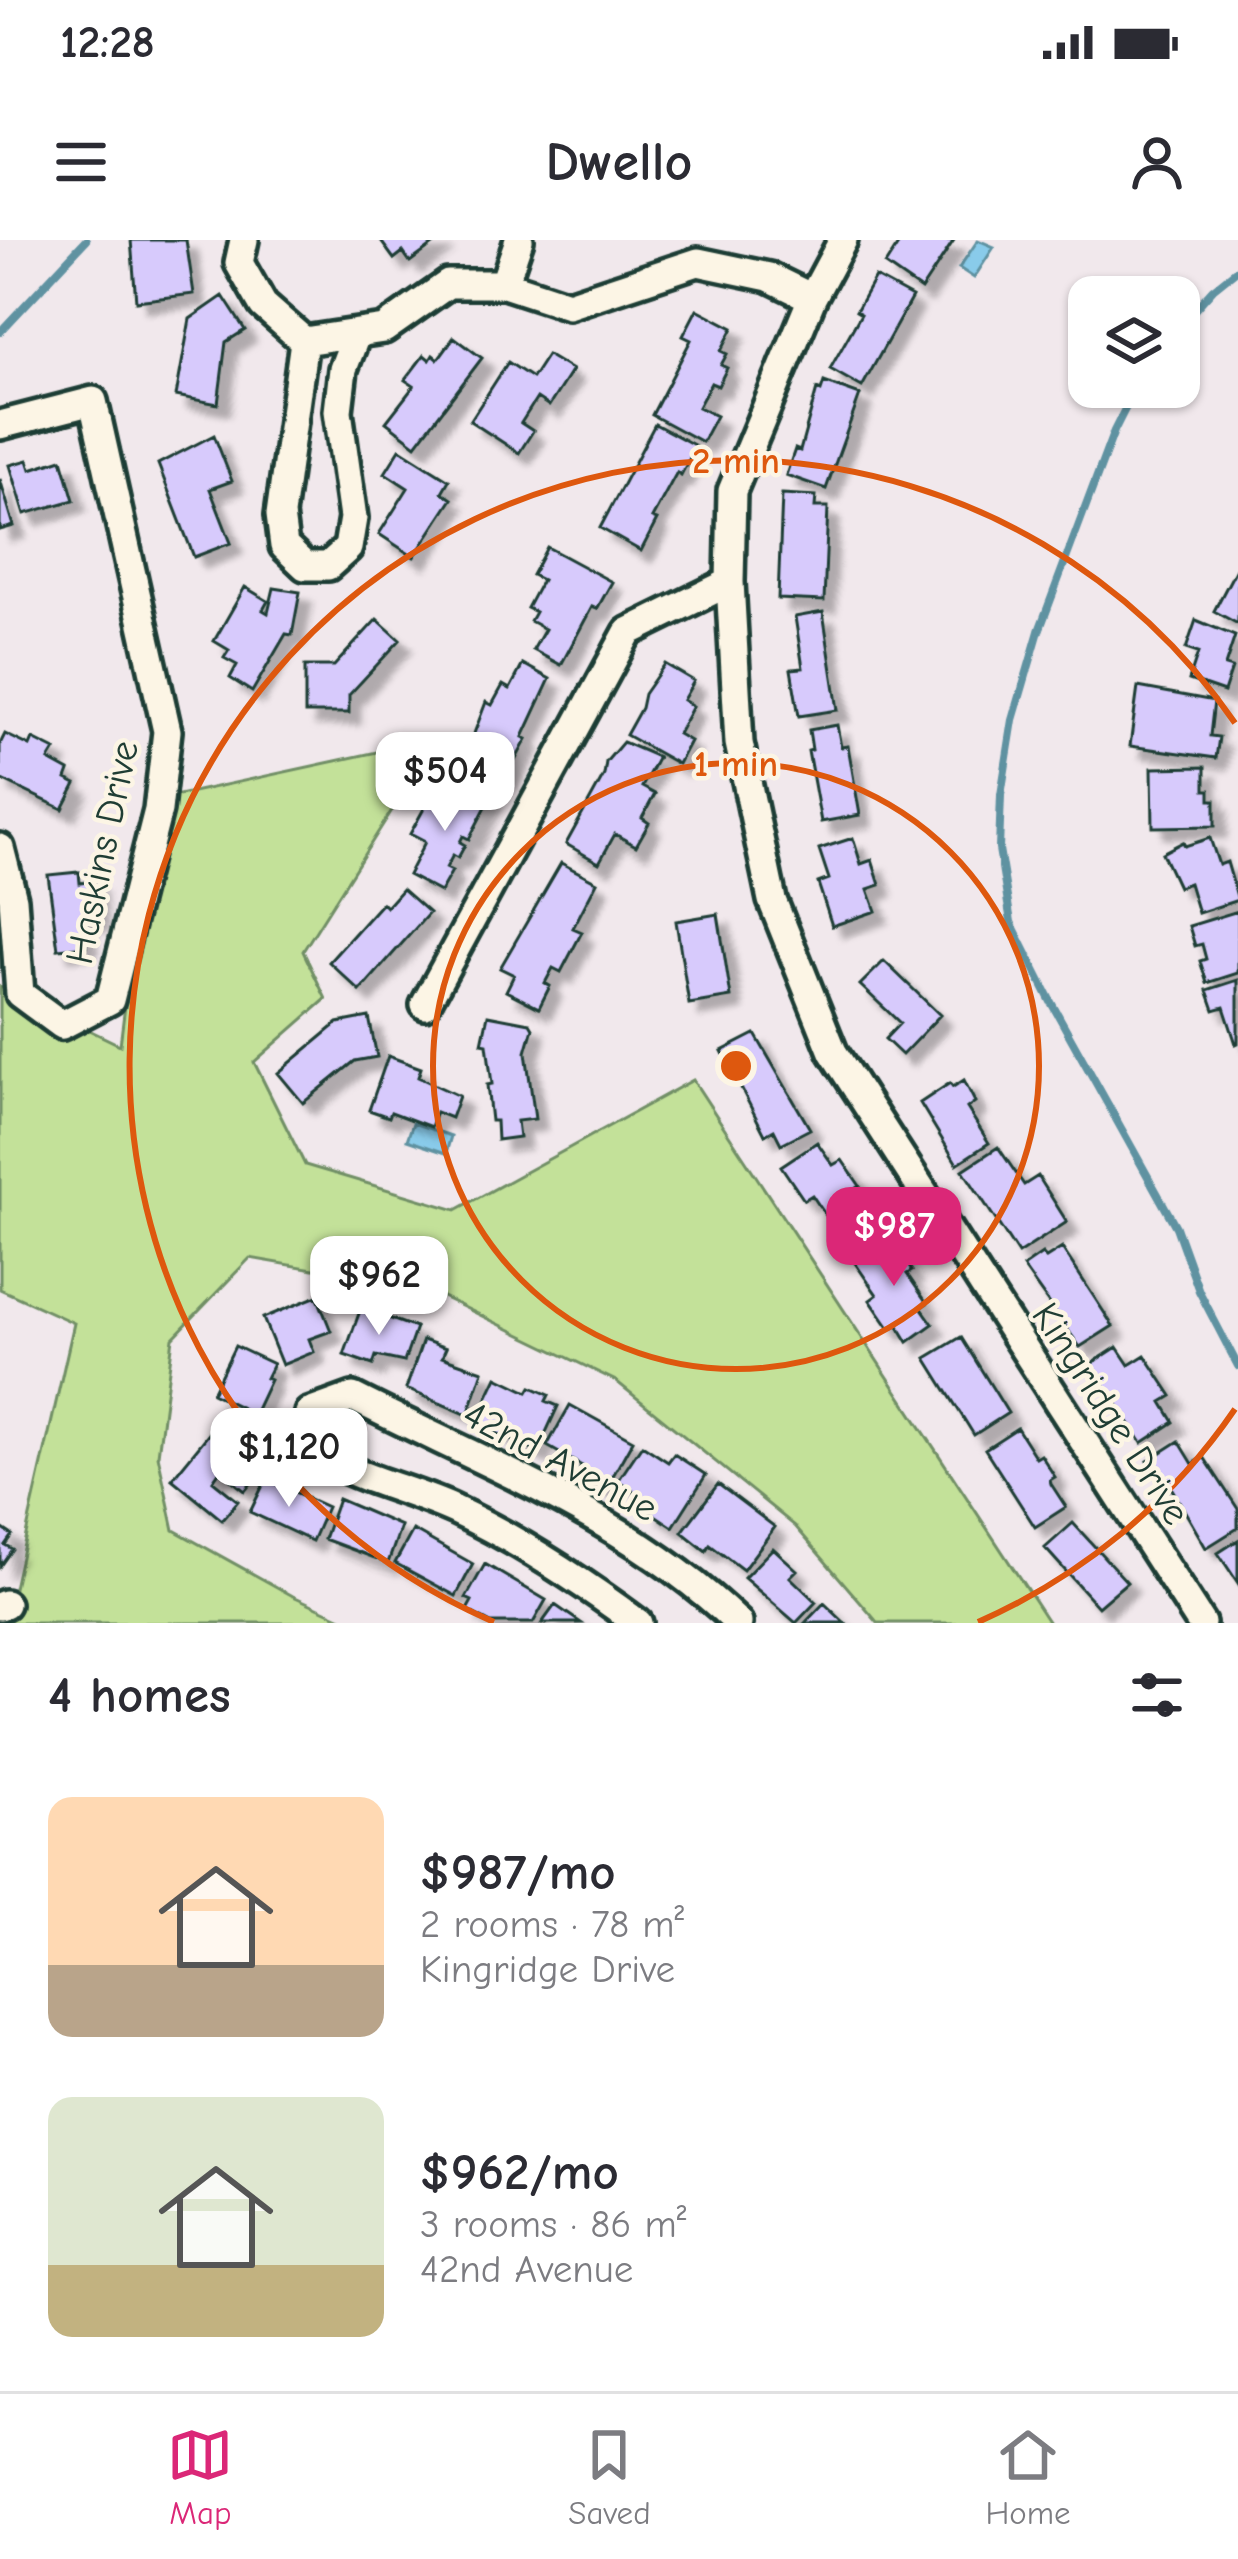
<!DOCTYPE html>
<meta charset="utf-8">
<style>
:root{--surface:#fff;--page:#f2f2f3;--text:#2b2b33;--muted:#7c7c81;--line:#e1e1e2;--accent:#db2777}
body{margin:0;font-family:"Comic Neue",sans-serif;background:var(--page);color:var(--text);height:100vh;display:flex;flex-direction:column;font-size:45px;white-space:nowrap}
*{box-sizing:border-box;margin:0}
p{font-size:39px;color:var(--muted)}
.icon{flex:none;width:66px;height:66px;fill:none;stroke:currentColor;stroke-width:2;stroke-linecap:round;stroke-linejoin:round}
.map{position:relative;height:1383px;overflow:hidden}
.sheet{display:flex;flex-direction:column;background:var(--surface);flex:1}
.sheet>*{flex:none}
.tools{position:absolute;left:1068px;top:36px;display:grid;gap:24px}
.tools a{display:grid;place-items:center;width:132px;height:132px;border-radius:24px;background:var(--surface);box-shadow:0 3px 9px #0004;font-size:60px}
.price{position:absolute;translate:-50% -102px;padding:0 27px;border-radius:24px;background:#fff;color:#222;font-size:39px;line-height:78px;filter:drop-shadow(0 3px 6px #0008)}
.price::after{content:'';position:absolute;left:50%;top:72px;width:36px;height:27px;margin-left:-18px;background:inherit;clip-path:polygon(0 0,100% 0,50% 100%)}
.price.on{background:var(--accent);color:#fff}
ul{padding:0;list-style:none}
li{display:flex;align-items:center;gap:36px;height:300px;padding:0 48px}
li span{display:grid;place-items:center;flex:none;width:336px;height:240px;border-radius:24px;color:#555}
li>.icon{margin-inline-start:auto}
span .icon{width:144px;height:144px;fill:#fffc;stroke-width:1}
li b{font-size:51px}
h2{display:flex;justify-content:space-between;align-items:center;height:144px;padding:0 48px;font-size:51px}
.status{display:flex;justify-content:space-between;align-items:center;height:84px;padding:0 60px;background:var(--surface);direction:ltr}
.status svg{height:33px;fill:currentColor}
header{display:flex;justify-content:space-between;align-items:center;height:156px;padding:0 48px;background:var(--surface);font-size:54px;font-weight:700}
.tabs{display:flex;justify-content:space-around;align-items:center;height:168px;border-top:3px solid var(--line);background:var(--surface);font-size:33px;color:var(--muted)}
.tabs a{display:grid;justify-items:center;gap:6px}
.tabs .on{color:var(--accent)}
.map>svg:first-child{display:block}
.green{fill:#c3e199;stroke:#718f66;stroke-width:3}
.water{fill:#89cbea;stroke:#5f92a1;stroke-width:3}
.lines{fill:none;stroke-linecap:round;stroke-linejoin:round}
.stream{stroke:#5f92a1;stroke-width:8}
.building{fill:#d7cafc;stroke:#1f3d34;stroke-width:3;filter:url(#shadow)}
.minor-casing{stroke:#1f3d34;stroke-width:36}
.minor{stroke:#fcf5e5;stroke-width:27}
.ring{fill:none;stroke:#de580e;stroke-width:6}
.labels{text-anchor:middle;stroke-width:9;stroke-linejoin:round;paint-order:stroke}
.street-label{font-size:39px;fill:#1f3d34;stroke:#fcf5e5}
.centre{fill:#de580e;stroke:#fcf5e5;stroke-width:6}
.ring-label{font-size:36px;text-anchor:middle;font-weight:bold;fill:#de580e;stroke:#fcf5e5;stroke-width:9;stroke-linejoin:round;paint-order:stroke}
</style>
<div class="status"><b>12:28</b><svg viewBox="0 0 49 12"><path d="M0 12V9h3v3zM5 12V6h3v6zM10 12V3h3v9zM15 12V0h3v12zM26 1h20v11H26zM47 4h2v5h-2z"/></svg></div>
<header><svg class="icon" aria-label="menu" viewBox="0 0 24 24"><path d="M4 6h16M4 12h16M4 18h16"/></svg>Dwello<svg class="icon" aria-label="person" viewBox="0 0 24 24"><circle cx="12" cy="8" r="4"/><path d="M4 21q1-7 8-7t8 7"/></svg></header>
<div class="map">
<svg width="1238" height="1383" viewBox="0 0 1238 1383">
<defs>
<filter id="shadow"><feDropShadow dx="11" dy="11" stdDeviation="3" flood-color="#0004"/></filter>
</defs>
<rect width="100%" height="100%" fill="#f1e8ec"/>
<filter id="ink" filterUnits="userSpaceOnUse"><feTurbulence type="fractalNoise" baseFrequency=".00833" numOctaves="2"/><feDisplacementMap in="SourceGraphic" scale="24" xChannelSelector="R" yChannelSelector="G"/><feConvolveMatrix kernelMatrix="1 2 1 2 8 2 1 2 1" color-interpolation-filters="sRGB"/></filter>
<g filter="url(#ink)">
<path class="green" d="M 437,499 L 303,711 L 326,759 L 254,822 L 305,925 L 456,970 L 693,840 L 1049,1383 L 878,1383 L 795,1286 L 616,1141 L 424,1048 L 250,1018 L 173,1098 L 158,1215 L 174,1290 L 293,1356 L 353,1383 L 6,1383 L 74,1083 L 0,1049 L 0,747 L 120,805 L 151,561 Z"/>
<path class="water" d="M 978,0 L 994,7 L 974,38 L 959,28 Z
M 413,883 L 451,896 L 446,913 L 407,900 Z"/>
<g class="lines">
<path class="stream" d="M 1179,87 L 1213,49 L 1238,29
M 0,92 L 86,0
M 1136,147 L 1114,191 L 1039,391 L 1013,480 L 1001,555 L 999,609 L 1011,682 L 1052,764 L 1176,987 L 1199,1051 L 1238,1126"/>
</g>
<path class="building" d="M 131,0 L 186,0 L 194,54 L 136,61 Z
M 380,0 L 440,0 L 410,22 L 403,12 L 394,19 Z
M 901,0 L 954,0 L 921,50 L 885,25 Z
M 875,37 L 912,57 L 862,147 L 830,129 L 861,74 L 856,71 Z
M 223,56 L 245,90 L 226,102 L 218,164 L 176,156 L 190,79 Z
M 697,69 L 733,88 L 721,111 L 727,114 L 721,125 L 727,128 L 718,146 L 711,143 L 698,167 L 716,176 L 702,202 L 652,175 L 691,100 L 683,96 Z
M 454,97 L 482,118 L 416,205 L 386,182 L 414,146 L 405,140 L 424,115 L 430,120 L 433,115 L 438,119 Z
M 547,115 L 572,130 L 549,166 L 537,158 L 521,183 L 533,191 L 519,213 L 470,181 L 508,122 L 532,138 Z
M 824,142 L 860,155 L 826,249 L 786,235 L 795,209 L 800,211 L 817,149 L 821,151 Z
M 655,184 L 696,206 L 681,235 L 677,232 L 652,278 L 657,280 L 641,311 L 600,288 Z
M 214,195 L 232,241 L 210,249 L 231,303 L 194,317 L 158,224 Z
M 400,209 L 449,240 L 442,252 L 452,259 L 414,317 L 379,294 L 408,248 L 385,233 Z
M 62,219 L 74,260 L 25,274 L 10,225 L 28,220 L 31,229 Z
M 0,239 L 14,286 L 0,290 Z
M 782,254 L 816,256 L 815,267 L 828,267 L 824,361 L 778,359 Z
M 547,307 L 612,342 L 597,369 L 592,367 L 561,425 L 533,410 L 545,389 L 530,381 L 535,372 L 527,368 L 542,340 L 532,335 Z
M 1238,325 L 1238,384 L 1214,371 Z
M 245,347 L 268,361 L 263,370 L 268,373 L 274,348 L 300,352 L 292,395 L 286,394 L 252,452 L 230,438 L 237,425 L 224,418 L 229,410 L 214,401 Z
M 823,372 L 838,470 L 799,476 L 791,429 L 803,428 L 795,377 Z
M 377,379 L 400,400 L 349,455 L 349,473 L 305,473 L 305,426 L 334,426 Z
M 1196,380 L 1235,396 L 1225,426 L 1232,428 L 1224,452 L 1189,440 L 1198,413 L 1186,409 Z
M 523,424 L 550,439 L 523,497 L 527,499 L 505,539 L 465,517 L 486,462 L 492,465 L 503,445 L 510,449 Z
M 665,424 L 694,441 L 683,460 L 693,466 L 678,494 L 690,501 L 678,524 L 626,495 L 641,468 L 644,454 Z
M 1138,447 L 1214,461 L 1210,496 L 1219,497 L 1216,518 L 1130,506 Z
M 837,485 L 841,507 L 848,506 L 860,575 L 821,582 L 808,511 L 812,510 L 809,490 Z
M 5,494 L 30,506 L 33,499 L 55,510 L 49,520 L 69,531 L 66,539 L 76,544 L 63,569 L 0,539 L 0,504 Z
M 623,502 L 658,517 L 642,547 L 655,554 L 642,578 L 649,583 L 636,606 L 615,594 L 599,623 L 566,604 L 604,535 L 606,522 Z
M 1205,527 L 1205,550 L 1210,550 L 1210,560 L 1215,560 L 1215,586 L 1153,587 L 1152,528 Z
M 463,543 L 491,557 L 469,599 L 463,596 L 460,602 L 465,605 L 458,618 L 453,615 L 446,628 L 452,631 L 440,652 L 408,635 L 425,602 L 410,594 L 432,554 L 451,565 Z
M 853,598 L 861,624 L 872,620 L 880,645 L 868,649 L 876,671 L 832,686 L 818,643 L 829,639 L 819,609 Z
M 1210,598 L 1219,625 L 1227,622 L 1238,660 L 1198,673 L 1189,643 L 1178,647 L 1162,613 L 1183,602 L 1185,606 Z
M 561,623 L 597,642 L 573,688 L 582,692 L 561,732 L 553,728 L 545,743 L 550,746 L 539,768 L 506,751 L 514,735 L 500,728 Z
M 79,632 L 80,643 L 94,641 L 98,680 L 84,681 L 86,706 L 58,709 L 48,635 Z
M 402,649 L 429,673 L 360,751 L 329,722 L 382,663 L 386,667 Z
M 1238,671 L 1238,733 L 1207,743 L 1200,721 L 1206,719 L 1202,704 L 1195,706 L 1189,686 Z
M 718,674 L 731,757 L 689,764 L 676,681 Z
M 884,721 L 940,775 L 902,815 L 885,799 L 900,783 L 860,745 Z
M 1238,740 L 1238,803 L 1236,804 L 1224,767 L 1214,770 L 1207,750 Z
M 488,775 L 530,783 L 533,788 L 526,812 L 535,879 L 517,881 L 519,897 L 497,900 L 496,881 L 491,881 L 487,845 L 492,844 L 487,804 L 482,803 Z
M 369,777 L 377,817 L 355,821 L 303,863 L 278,833 L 338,783 Z
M 755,794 L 810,889 L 781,904 L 774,890 L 765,895 L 722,811 Z
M 388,816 L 421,828 L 418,837 L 459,856 L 451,878 L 436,872 L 431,887 L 391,872 L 389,877 L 369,870 Z
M 964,840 L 975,862 L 967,868 L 989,903 L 957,924 L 920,863 L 950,843 L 953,847 Z
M 817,902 L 833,925 L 842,920 L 860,946 L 851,952 L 876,990 L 848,1009 L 812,955 L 804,960 L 781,926 Z
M 998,907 L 1024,945 L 1038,936 L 1067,982 L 1018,1014 L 963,930 Z
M 888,996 L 912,1031 L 907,1034 L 927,1063 L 921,1067 L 933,1084 L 908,1102 L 897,1084 L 890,1089 L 870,1060 L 877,1055 L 853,1020 Z
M 1062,1008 L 1113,1086 L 1080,1107 L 1023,1027 L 1042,1014 L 1046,1018 Z
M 317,1056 L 331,1091 L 309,1099 L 314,1112 L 282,1125 L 263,1078 Z
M 361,1068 L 416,1088 L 404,1122 L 376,1116 L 373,1125 L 344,1115 Z
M 961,1097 L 1008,1173 L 974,1195 L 926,1118 Z
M 423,1100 L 446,1108 L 442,1117 L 483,1131 L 468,1175 L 406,1149 Z
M 235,1106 L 273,1124 L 266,1138 L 270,1140 L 254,1174 L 212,1153 Z
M 1117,1107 L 1129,1125 L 1145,1115 L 1172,1156 L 1162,1162 L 1174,1182 L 1142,1203 L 1091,1124 Z
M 497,1137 L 528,1152 L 531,1147 L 549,1155 L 546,1161 L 558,1166 L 537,1212 L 475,1183 Z
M 570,1165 L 633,1200 L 605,1250 L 577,1235 L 582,1226 L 547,1206 Z
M 220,1180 L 242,1198 L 237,1204 L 265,1226 L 245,1251 L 220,1231 L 213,1241 L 238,1261 L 222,1280 L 172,1239 Z
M 1017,1188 L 1036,1218 L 1041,1215 L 1055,1237 L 1050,1240 L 1051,1244 L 1066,1267 L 1035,1287 L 985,1209 Z
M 1179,1201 L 1193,1224 L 1204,1217 L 1238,1269 L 1238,1288 L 1206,1308 L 1168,1242 L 1164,1245 L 1148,1221 Z
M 642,1205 L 668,1222 L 674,1214 L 706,1235 L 673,1287 L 649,1271 L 653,1264 L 618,1241 Z
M 266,1239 L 327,1267 L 312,1301 L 250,1272 Z
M 718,1244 L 775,1287 L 743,1330 L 710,1305 L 706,1311 L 682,1292 Z
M 338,1259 L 401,1286 L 388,1323 L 324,1299 Z
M 1073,1283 L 1127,1342 L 1098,1367 L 1045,1308 Z
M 0,1287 L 12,1295 L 5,1305 L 12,1309 L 0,1326 Z
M 413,1290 L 473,1324 L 456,1356 L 395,1323 Z
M 1238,1300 L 1238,1343 L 1218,1313 Z
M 773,1308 L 797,1330 L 790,1337 L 816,1362 L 796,1383 L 744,1338 Z
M 485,1324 L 546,1360 L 533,1383 L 491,1383 L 467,1370 L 472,1361 L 466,1358 Z
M 824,1363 L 845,1383 L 805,1383 Z
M 555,1365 L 581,1383 L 542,1383 Z"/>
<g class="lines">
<g class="minor-casing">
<path id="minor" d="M 244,0 L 239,23 L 263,65 L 304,101 L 384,89 L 448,44 L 504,44 L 568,65 L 698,22 L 769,37 L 812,58
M 843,0 L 812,58 L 732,251 L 730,342 L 739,503 L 772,660 L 833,812 L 1201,1383
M 504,44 L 519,0
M 304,101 L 280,275 L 284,306 L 305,326 L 328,326 L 348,308 L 353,278 L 338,171 L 343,129 L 356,95
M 0,185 L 93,161 L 167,491 L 158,570 L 110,760 L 62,785 L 20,754 L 13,659 L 0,608
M 425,765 L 628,392 L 730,342
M 0,1366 L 5,1364
M 638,1383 C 580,1340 521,1301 455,1270 C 410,1249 359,1240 317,1213 L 309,1173 L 353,1157 C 485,1224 631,1279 738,1383"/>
</g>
<use href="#minor" class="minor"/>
</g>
</g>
<g class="ring">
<circle cx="736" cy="826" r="303"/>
<path d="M1235 1169A606 606 0 0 1 978 1382M494 1382A606 606 0 1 1 1235 483"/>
</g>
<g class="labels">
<g class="street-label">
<text transform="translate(101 612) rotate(-78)" y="14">Haskins Drive</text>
<text transform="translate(1112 1173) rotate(57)" y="14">Kingridge Drive</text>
<text transform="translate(561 1220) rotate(28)" y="14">42nd Avenue</text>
</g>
</g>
<circle cx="736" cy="826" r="18" class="centre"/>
<g class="ring-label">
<text x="736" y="233">2 min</text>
<text x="736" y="536">1 min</text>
</g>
</svg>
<div class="tools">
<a><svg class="icon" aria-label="layers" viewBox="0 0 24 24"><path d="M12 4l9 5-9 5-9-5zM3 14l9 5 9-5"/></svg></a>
</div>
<b class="price" style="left:445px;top:594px">$504</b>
<b class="price on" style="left:894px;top:1049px">$987</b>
<b class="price" style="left:379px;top:1098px">$962</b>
<b class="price" style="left:289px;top:1270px">$1,120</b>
</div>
<section class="sheet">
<h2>4 homes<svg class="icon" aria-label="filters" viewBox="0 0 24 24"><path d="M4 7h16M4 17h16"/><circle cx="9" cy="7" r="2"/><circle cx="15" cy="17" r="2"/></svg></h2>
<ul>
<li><span style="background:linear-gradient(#ffd9b3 70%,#b9a48a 0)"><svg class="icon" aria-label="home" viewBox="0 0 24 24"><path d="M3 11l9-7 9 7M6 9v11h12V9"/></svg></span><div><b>$987/mo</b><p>2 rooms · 78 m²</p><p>Kingridge Drive</p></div></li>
<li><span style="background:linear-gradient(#dfe7d0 70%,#c2b280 0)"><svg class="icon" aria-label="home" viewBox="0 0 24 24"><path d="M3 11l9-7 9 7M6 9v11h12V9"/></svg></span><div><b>$962/mo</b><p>3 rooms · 86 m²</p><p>42nd Avenue</p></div></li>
</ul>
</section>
<nav class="tabs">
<a class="on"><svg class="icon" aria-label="map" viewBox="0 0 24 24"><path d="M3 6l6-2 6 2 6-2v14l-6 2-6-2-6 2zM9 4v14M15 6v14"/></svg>Map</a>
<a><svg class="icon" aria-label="saved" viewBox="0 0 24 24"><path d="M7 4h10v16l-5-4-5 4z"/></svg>Saved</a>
<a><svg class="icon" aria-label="home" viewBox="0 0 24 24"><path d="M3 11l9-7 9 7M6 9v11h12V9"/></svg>Home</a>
</nav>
